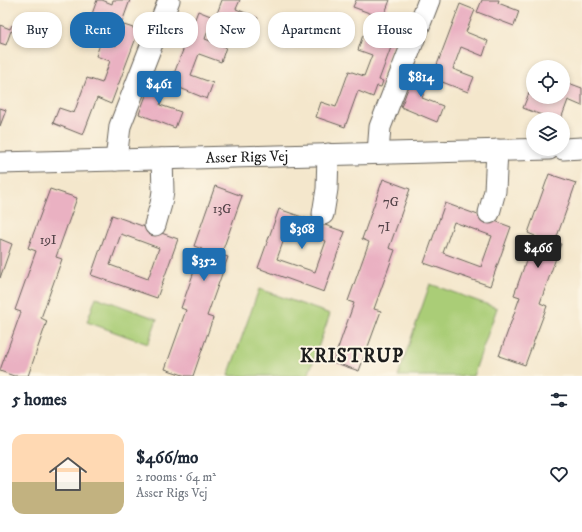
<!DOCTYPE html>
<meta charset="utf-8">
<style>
:root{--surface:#fff;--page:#f6f6f7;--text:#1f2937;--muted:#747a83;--accent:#1f6fb2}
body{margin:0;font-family:"IM FELL DW Pica",serif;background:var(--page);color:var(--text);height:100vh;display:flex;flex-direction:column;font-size:15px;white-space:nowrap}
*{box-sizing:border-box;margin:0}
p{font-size:13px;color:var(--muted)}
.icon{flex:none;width:22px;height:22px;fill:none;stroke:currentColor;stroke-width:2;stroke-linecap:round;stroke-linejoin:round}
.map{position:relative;height:376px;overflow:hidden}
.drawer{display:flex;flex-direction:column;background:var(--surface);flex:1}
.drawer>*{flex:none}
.hud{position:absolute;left:12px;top:12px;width:558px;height:36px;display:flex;gap:8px}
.fabs{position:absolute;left:526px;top:60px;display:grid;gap:8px}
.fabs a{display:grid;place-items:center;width:44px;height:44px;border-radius:50%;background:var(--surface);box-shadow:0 2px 6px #0003;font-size:20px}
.price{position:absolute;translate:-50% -34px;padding:0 9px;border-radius:4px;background:var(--accent);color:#fff;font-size:13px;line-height:26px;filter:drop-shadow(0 1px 2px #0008)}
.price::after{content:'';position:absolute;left:50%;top:24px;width:12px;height:9px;margin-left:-6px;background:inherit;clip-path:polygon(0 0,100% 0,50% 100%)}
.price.active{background:#222;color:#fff}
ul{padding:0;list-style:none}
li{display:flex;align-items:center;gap:12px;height:100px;padding:0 12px}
li span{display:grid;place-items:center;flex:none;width:112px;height:80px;border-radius:12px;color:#555}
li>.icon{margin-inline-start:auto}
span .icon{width:48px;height:48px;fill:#fffc;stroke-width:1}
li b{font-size:17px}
h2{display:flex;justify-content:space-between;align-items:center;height:48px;padding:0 12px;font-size:17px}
.pill{padding:0 14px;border-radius:16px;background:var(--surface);box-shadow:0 2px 6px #0003;font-size:14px;line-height:36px}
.pill.active{background:var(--accent);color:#fff}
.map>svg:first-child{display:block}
.green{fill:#aacd77;stroke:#63744a}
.building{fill:#eab1c2;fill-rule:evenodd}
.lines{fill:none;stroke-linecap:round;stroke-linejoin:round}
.minor-casing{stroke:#68635a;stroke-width:23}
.minor{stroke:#fff;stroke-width:21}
.labels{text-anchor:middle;stroke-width:4;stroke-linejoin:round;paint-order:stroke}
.number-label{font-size:13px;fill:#504146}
.street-label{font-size:15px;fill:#1c1c1c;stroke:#fcf5e5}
.district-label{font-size:19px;font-weight:bold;letter-spacing:1px;fill:#1c1c1c;stroke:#fcf5e5}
</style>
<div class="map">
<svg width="582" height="376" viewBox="0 0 582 376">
<rect width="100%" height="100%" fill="#fcf5e5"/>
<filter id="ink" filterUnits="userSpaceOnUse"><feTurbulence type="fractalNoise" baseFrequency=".025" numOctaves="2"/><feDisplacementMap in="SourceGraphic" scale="8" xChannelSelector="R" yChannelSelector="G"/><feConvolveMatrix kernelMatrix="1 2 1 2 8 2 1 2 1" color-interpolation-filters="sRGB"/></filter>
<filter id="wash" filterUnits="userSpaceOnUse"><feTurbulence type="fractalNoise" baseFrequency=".012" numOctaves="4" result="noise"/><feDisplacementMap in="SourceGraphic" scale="16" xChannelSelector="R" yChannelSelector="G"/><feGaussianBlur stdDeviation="0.9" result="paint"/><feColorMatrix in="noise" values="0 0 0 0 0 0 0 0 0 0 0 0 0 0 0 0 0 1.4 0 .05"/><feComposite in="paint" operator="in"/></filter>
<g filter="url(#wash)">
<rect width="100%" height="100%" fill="#f4e7cc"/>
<path class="green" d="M 430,284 L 497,308 L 473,376 L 398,376 Z
M 259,289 L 330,314 L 308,376 L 228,376 Z
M 96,297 L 157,319 L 148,344 L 87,322 Z"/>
<g id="blocks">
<path class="building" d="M 97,0 L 102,0 L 112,4 L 113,0 L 130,0 L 121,25 L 92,14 Z
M 222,0 L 240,0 L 236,9 L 258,18 L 252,33 L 215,19 Z
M 356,0 L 390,0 L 383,18 L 353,7 Z
M 482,0 L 499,0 L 498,3 L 519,11 L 514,26 L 477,12 Z
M 460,4 L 475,10 L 466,32 L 488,41 L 483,56 L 461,47 L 453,69 L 474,77 L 468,92 L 432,78 Z
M 198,11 L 213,17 L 205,39 L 226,47 L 221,62 L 199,54 L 191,75 L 213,83 L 207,99 L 170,84 Z
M 386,18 L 400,23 L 379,80 L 383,81 L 381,87 L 377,86 L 373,97 L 358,91 L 345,127 L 316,117 L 321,102 L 336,107 L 349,71 L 364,76 L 372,55 L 358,50 L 363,35 L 377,40 Z
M 0,25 L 10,29 L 12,25 L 16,26 L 13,32 L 11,31 L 6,45 L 0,43 Z
M 124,25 L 139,30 L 111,104 L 97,98 L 83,135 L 53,123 L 59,108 L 74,113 L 87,78 L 102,83 L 110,61 L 96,56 L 101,41 L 116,46 Z
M 415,70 L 430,76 L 422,98 L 443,106 L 437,122 L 401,107 Z
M 153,77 L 168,83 L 160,105 L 181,112 L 175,128 L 139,114 Z
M 563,81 L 582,88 L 582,106 L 568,100 L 561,119 L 552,119 L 523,108 L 529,93 L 533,94 L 533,97 L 540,97 L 551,101 L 552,97 L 563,97 Z
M 0,108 L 6,110 L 0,126 Z
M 549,174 L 576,183 L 555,242 L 561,244 L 540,303 L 547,306 L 525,365 L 499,356 L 520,297 L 514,295 L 535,236 L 528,233 Z
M 383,179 L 410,189 L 389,248 L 395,250 L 374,309 L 381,311 L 359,371 L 333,362 L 354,303 L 348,301 L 369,242 L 362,239 Z
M 215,186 L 242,196 L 221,255 L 228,257 L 207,316 L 213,318 L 193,376 L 186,376 L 165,369 L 186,310 L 181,308 L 202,249 L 194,246 Z
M 50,189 L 77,198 L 56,257 L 62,259 L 41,318 L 47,321 L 28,376 L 14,376 L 0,371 L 0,370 L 21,312 L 15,310 L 36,251 L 28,248 Z
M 445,203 L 511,227 L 490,286 L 424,263 ZM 454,222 L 492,236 L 481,267 L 443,253 Z
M 279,209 L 345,232 L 324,292 L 258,268 ZM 288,228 L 326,241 L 315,272 L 277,259 Z
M 112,215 L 178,239 L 157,298 L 91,275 ZM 121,234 L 159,248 L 148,279 L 110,265 Z
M 0,239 L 12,244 L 0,278 Z"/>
</g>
</g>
<g filter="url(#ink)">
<use href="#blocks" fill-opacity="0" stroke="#68635a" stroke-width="1"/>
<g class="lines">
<g class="minor-casing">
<g id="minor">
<path d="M 563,149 L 582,148"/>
<path d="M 378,153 L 380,127 L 429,0"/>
<path d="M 116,160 L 120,126 L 169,0"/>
<path id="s1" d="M 0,163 L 549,149"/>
<path d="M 489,213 L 495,191 L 497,150"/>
<path d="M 323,214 L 327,189 L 328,154"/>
<path d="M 155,225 L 161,204 L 163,191 L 162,159"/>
</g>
</g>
<use href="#minor" class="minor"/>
</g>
</g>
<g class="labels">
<g class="number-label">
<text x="391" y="206">7G</text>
<text x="222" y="213">13G</text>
<text x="384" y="231">7I</text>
<text x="48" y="244">19I</text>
</g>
<g class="street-label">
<text dy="5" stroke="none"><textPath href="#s1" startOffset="247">Asser Rigs Vej</textPath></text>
</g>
<g class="district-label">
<text x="352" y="362">KRISTRUP</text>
</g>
</g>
</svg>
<div class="fabs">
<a><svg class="icon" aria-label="locate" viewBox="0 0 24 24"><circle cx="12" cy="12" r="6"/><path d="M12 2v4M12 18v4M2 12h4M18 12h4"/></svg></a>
<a><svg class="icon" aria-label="layers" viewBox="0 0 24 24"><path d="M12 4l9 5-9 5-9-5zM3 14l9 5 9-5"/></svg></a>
</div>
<b class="price" style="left:421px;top:98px">$814</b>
<b class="price" style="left:159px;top:105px">$461</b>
<b class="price" style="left:302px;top:250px">$368</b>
<b class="price active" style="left:538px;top:269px">$466</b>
<b class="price" style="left:204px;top:282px">$352</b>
<div class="hud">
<a class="pill">Buy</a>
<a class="pill active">Rent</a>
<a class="pill">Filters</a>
<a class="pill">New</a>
<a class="pill">Apartment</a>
<a class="pill">House</a>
</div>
</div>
<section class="drawer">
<h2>5 homes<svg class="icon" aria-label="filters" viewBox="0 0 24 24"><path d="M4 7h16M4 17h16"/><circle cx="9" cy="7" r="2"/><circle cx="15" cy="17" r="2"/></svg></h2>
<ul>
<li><span style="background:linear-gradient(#ffd9b3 60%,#c2b280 0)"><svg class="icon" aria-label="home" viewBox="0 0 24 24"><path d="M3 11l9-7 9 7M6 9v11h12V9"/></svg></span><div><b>$466/mo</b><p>2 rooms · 64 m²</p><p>Asser Rigs Vej</p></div><svg class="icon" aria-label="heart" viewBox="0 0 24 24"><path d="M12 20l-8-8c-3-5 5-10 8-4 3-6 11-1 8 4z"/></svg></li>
</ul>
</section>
